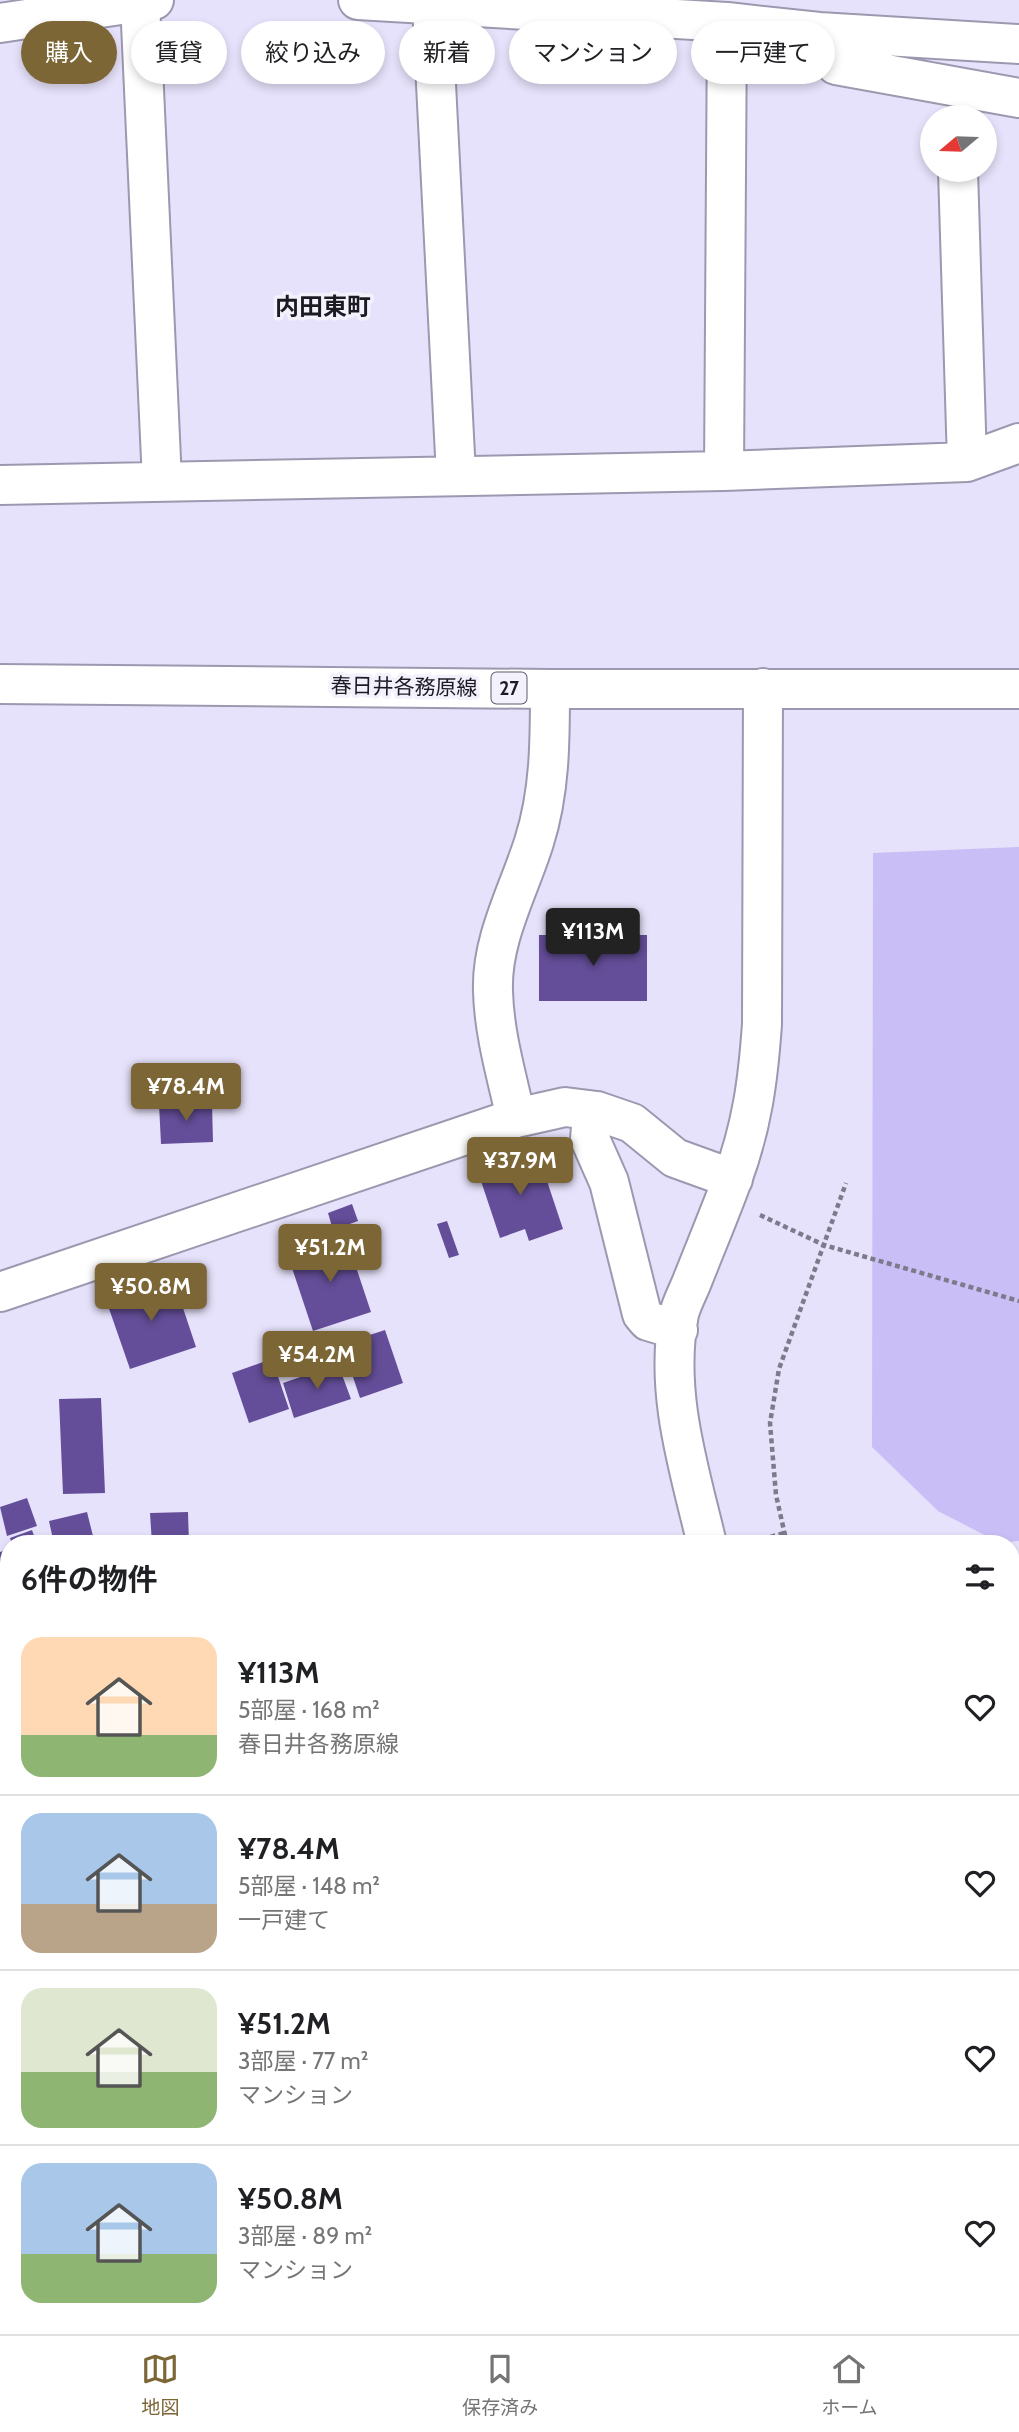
<!DOCTYPE html>
<html lang="ja">
<meta charset="utf-8">
<style>
:root{--surface:#fff;--page:#f2f2f2;--text:#202124;--muted:#757577;--line:#e0e0e0;--accent:#7c6636}
body{margin:0;font-family:Cabin,"Noto Sans JP",sans-serif;background:var(--page);color:var(--text);height:100vh;display:flex;flex-direction:column;font-size:26px;white-space:nowrap}
*{box-sizing:border-box;margin:0}
p{font-size:23px;color:var(--muted)}
.icon{flex:none;width:38px;height:38px;fill:none;stroke:currentColor;stroke-width:2;stroke-linecap:round;stroke-linejoin:round}
.map{position:relative;flex:1;overflow:hidden}
.panel{position:absolute;left:0px;top:1535px;width:1020px;height:800px;display:flex;flex-direction:column;background:var(--surface);border-radius:28px 28px 0 0;box-shadow:0 4px 10px #0003}
.panel>*{flex:none}
.banner{position:absolute;left:21px;top:21px;width:978px;height:63px;display:flex;gap:14px}
.needle{width:46px;rotate:251deg}
.buttons{position:absolute;left:920px;top:105px;display:grid;gap:14px}
.buttons a{display:grid;place-items:center;width:77px;height:77px;border-radius:50%;background:var(--surface);box-shadow:0 4px 10px #0003;font-size:35px}
.price{position:absolute;translate:-50% -60px;padding:0 16px;border-radius:7px;background:var(--accent);color:#fff;font-size:23px;line-height:46px;filter:drop-shadow(0 2px 4px #0008)}
.price::after{content:'';position:absolute;left:50%;top:42px;width:21px;height:16px;margin-left:-10px;background:inherit;clip-path:polygon(0 0,100% 0,50% 100%)}
.price.active{background:#222;color:#fff}
ul{padding:0;list-style:none}
li{display:flex;align-items:center;gap:21px;height:175px;padding:0 21px}
li+li{border-top:2px solid var(--line)}
li span{display:grid;place-items:center;flex:none;width:196px;height:140px;border-radius:21px;color:#555}
li>.icon{margin-inline-start:auto}
span .icon{width:84px;height:84px;fill:#fffc;stroke-width:1}
li b{font-size:30px}
h2{display:flex;justify-content:space-between;align-items:center;height:84px;padding:0 21px;font-size:30px}
.chip{padding:0 24px;border-radius:32px;background:var(--surface);box-shadow:0 4px 10px #0003;font-size:24px;line-height:63px}
.chip.active{background:var(--accent);color:#fff}
.menu{display:flex;justify-content:space-around;align-items:center;height:98px;border-top:2px solid var(--line);background:var(--surface);font-size:19px;color:var(--muted)}
.menu a{display:grid;justify-items:center;gap:4px}
.menu .active{color:var(--accent)}
.map>svg:first-child{display:block}
.green{fill:#cabef7}
.building{fill:#644e99}
.lines{fill:none;stroke-linecap:round;stroke-linejoin:round}
.minor-casing{stroke:#9c98af;stroke-width:42}
.major-casing{stroke:#9c98af;stroke-width:42}
.path{stroke:#7d7a8b;stroke-width:4.5;stroke-dasharray:5 3.5;stroke-linecap:butt}
.minor{stroke:#fff;stroke-width:38}
.major{stroke:#fff;stroke-width:38}
.labels{text-anchor:middle;stroke-width:7;stroke-linejoin:round;paint-order:stroke}
.shield{fill:#f3f1fc;stroke:#5c5b65;stroke-width:2}
.shield-label{font-size:19px;font-weight:bold;fill:#1c1b24}
.street-label{font-size:21px;fill:#1c1b24;stroke:#f3f1fc}
.quarter-label{font-size:24px;font-weight:bold;fill:#1c1b24;stroke:#f3f1fc}
</style>
<div class="map">
<svg width="1019" height="2334" viewBox="0 0 1019 2334">
<rect width="100%" height="100%" fill="#e7e2fb"/>
<path class="green" d="M 1019,847 L 1019,1541 L 1000,1543 L 938,1511 L 872,1447 L 873,853 Z
M 0,1691 L 9,1701 L 9,2326 L 181,2326 L 171,2334 L 0,2334 Z"/>
<path class="building" d="M 539,935 L 647,935 L 647,1001 L 539,1001 Z
M 211,1072 L 212,1097 L 153,1099 L 153,1074 Z
M 212,1103 L 213,1142 L 161,1144 L 159,1104 Z
M 538,1154 L 563,1229 L 529,1241 L 525,1229 L 500,1238 L 476,1166 L 505,1157 L 508,1165 Z
M 352,1204 L 358,1221 L 333,1230 L 328,1213 Z
M 447,1221 L 459,1255 L 449,1258 L 437,1224 Z
M 346,1237 L 371,1312 L 313,1331 L 288,1256 Z
M 173,1278 L 196,1347 L 130,1369 L 106,1300 Z
M 385,1330 L 403,1383 L 360,1398 L 342,1344 Z
M 272,1359 L 289,1409 L 249,1423 L 232,1373 Z
M 338,1364 L 351,1399 L 294,1418 L 283,1383 Z
M 101,1398 L 105,1493 L 63,1494 L 59,1399 Z
M 27,1498 L 37,1526 L 7,1536 L 0,1507 Z
M 87,1512 L 95,1544 L 54,1544 L 49,1521 Z
M 188,1512 L 189,1544 L 152,1544 L 150,1513 Z
M 32,1530 L 37,1544 L 12,1544 L 10,1538 Z
M 9,1549 L 9,1600 L 0,1603 L 0,1552 Z
M 1019,1614 L 1019,1646 L 1012,1648 L 1012,1616 Z
M 9,1913 L 9,1954 L 0,1944 L 0,1920 Z
M 648,2326 L 686,2326 L 687,2327 L 650,2334 Z
M 779,2326 L 803,2326 L 805,2334 L 747,2334 Z"/>
<g class="lines">
<g class="minor-casing">
<path id="minor" d="M 358,0 L 727,22 L 819,32 L 1019,44
M 140,2 L 162,481
M 432,6 L 456,475
M 0,23 L 154,0
M 819,32 L 836,65 L 1019,98
M 958,170 L 967,462
M 724,471 L 727,22
M 0,485 L 724,471 L 967,462 L 1019,443
M 597,1111 L 591,1127 L 590,1139 L 609,1182 L 642,1314 L 648,1321 L 678,1330
M 516,1118 C 507,1077 494,1034 493,991 C 491,939 519,890 534,842 C 550,792 550,741 550,689
M 0,1292 L 516,1118 L 565,1107 L 597,1111 L 632,1123 L 675,1158 L 733,1179
M 707,1544 C 689,1468 664,1392 679,1314 C 682,1302 689,1290 693,1279 C 706,1246 720,1213 732,1180 C 752,1126 758,1081 762,1024 L 763,688
M 0,1670 L 9,1681
M 551,2326 L 558,2334
M 901,2326 L 903,2334"/>
</g>
<g class="major-casing">
<path id="major" d="M 0,684 L 550,689 L 1019,689"/>
</g>
<path class="path" d="M 760,1215 L 824,1245 L 1019,1301
M 746,1544 L 784,1533
M 787,1544 L 776,1495 L 770,1423 L 779,1369 L 846,1183
M 1012,1594 L 1019,1592
M 0,1994 L 2,1997 L 0,2016
M 0,2046 L 9,2055
M 0,2217 L 9,2211
M 168,2326 L 175,2334
M 208,2334 L 218,2326"/>
<use href="#minor" class="minor"/>
<use href="#major" class="major"/>
</g>
<g class="labels">
<rect class="shield" x="491.5" y="672.5" width="35" height="31" rx="5"/>
<g class="shield-label">
<text x="509" y="695">27</text>
</g>
<g class="street-label">
<text transform="translate(404 687) rotate(1)" y="7">春日井各務原線</text>
</g>
<g class="quarter-label">
<text x="323" y="315">内田東町</text>
</g>
</g>
</svg>
<div class="buttons">
<a><svg class="needle" viewBox="-14 -14 28 28"><path d="M0-13l5 13h-10z" fill="#e53935"/><path d="M0 13l5-13h-10z" fill="#757577"/></svg></a>
</div>
<b class="price active" style="left:593px;top:968px">¥113M</b>
<b class="price" style="left:186px;top:1123px">¥78.4M</b>
<b class="price" style="left:520px;top:1197px">¥37.9M</b>
<b class="price" style="left:330px;top:1284px">¥51.2M</b>
<b class="price" style="left:151px;top:1323px">¥50.8M</b>
<b class="price" style="left:317px;top:1391px">¥54.2M</b>
<div class="banner">
<a class="chip active">購入</a>
<a class="chip">賃貸</a>
<a class="chip">絞り込み</a>
<a class="chip">新着</a>
<a class="chip">マンション</a>
<a class="chip">一戸建て</a>
</div>
<section class="panel">
<h2>6件の物件<svg class="icon" aria-label="filters" viewBox="0 0 24 24"><path d="M4 7h16M4 17h16"/><circle cx="9" cy="7" r="2"/><circle cx="15" cy="17" r="2"/></svg></h2>
<ul>
<li><span style="background:linear-gradient(#ffd9b3 70%,#8fb573 0)"><svg class="icon" aria-label="home" viewBox="0 0 24 24"><path d="M3 11l9-7 9 7M6 9v11h12V9"/></svg></span><div><b>¥113M</b><p>5部屋 · 168 m²</p><p>春日井各務原線</p></div><svg class="icon" aria-label="heart" viewBox="0 0 24 24"><path d="M12 20l-8-8c-3-5 5-10 8-4 3-6 11-1 8 4z"/></svg></li>
<li><span style="background:linear-gradient(#a9c7e8 65%,#b9a48a 0)"><svg class="icon" aria-label="home" viewBox="0 0 24 24"><path d="M3 11l9-7 9 7M6 9v11h12V9"/></svg></span><div><b>¥78.4M</b><p>5部屋 · 148 m²</p><p>一戸建て</p></div><svg class="icon" aria-label="heart" viewBox="0 0 24 24"><path d="M12 20l-8-8c-3-5 5-10 8-4 3-6 11-1 8 4z"/></svg></li>
<li><span style="background:linear-gradient(#dfe7d0 60%,#8fb573 0)"><svg class="icon" aria-label="home" viewBox="0 0 24 24"><path d="M3 11l9-7 9 7M6 9v11h12V9"/></svg></span><div><b>¥51.2M</b><p>3部屋 · 77 m²</p><p>マンション</p></div><svg class="icon" aria-label="heart" viewBox="0 0 24 24"><path d="M12 20l-8-8c-3-5 5-10 8-4 3-6 11-1 8 4z"/></svg></li>
<li><span style="background:linear-gradient(#a9c7e8 65%,#8fb573 0)"><svg class="icon" aria-label="home" viewBox="0 0 24 24"><path d="M3 11l9-7 9 7M6 9v11h12V9"/></svg></span><div><b>¥50.8M</b><p>3部屋 · 89 m²</p><p>マンション</p></div><svg class="icon" aria-label="heart" viewBox="0 0 24 24"><path d="M12 20l-8-8c-3-5 5-10 8-4 3-6 11-1 8 4z"/></svg></li>
</ul>
</section>
</div>
<nav class="menu">
<a class="active"><svg class="icon" aria-label="map" viewBox="0 0 24 24"><path d="M3 6l6-2 6 2 6-2v14l-6 2-6-2-6 2zM9 4v14M15 6v14"/></svg>地図</a>
<a><svg class="icon" aria-label="saved" viewBox="0 0 24 24"><path d="M7 4h10v16l-5-4-5 4z"/></svg>保存済み</a>
<a><svg class="icon" aria-label="home" viewBox="0 0 24 24"><path d="M3 11l9-7 9 7M6 9v11h12V9"/></svg>ホーム</a>
</nav>
